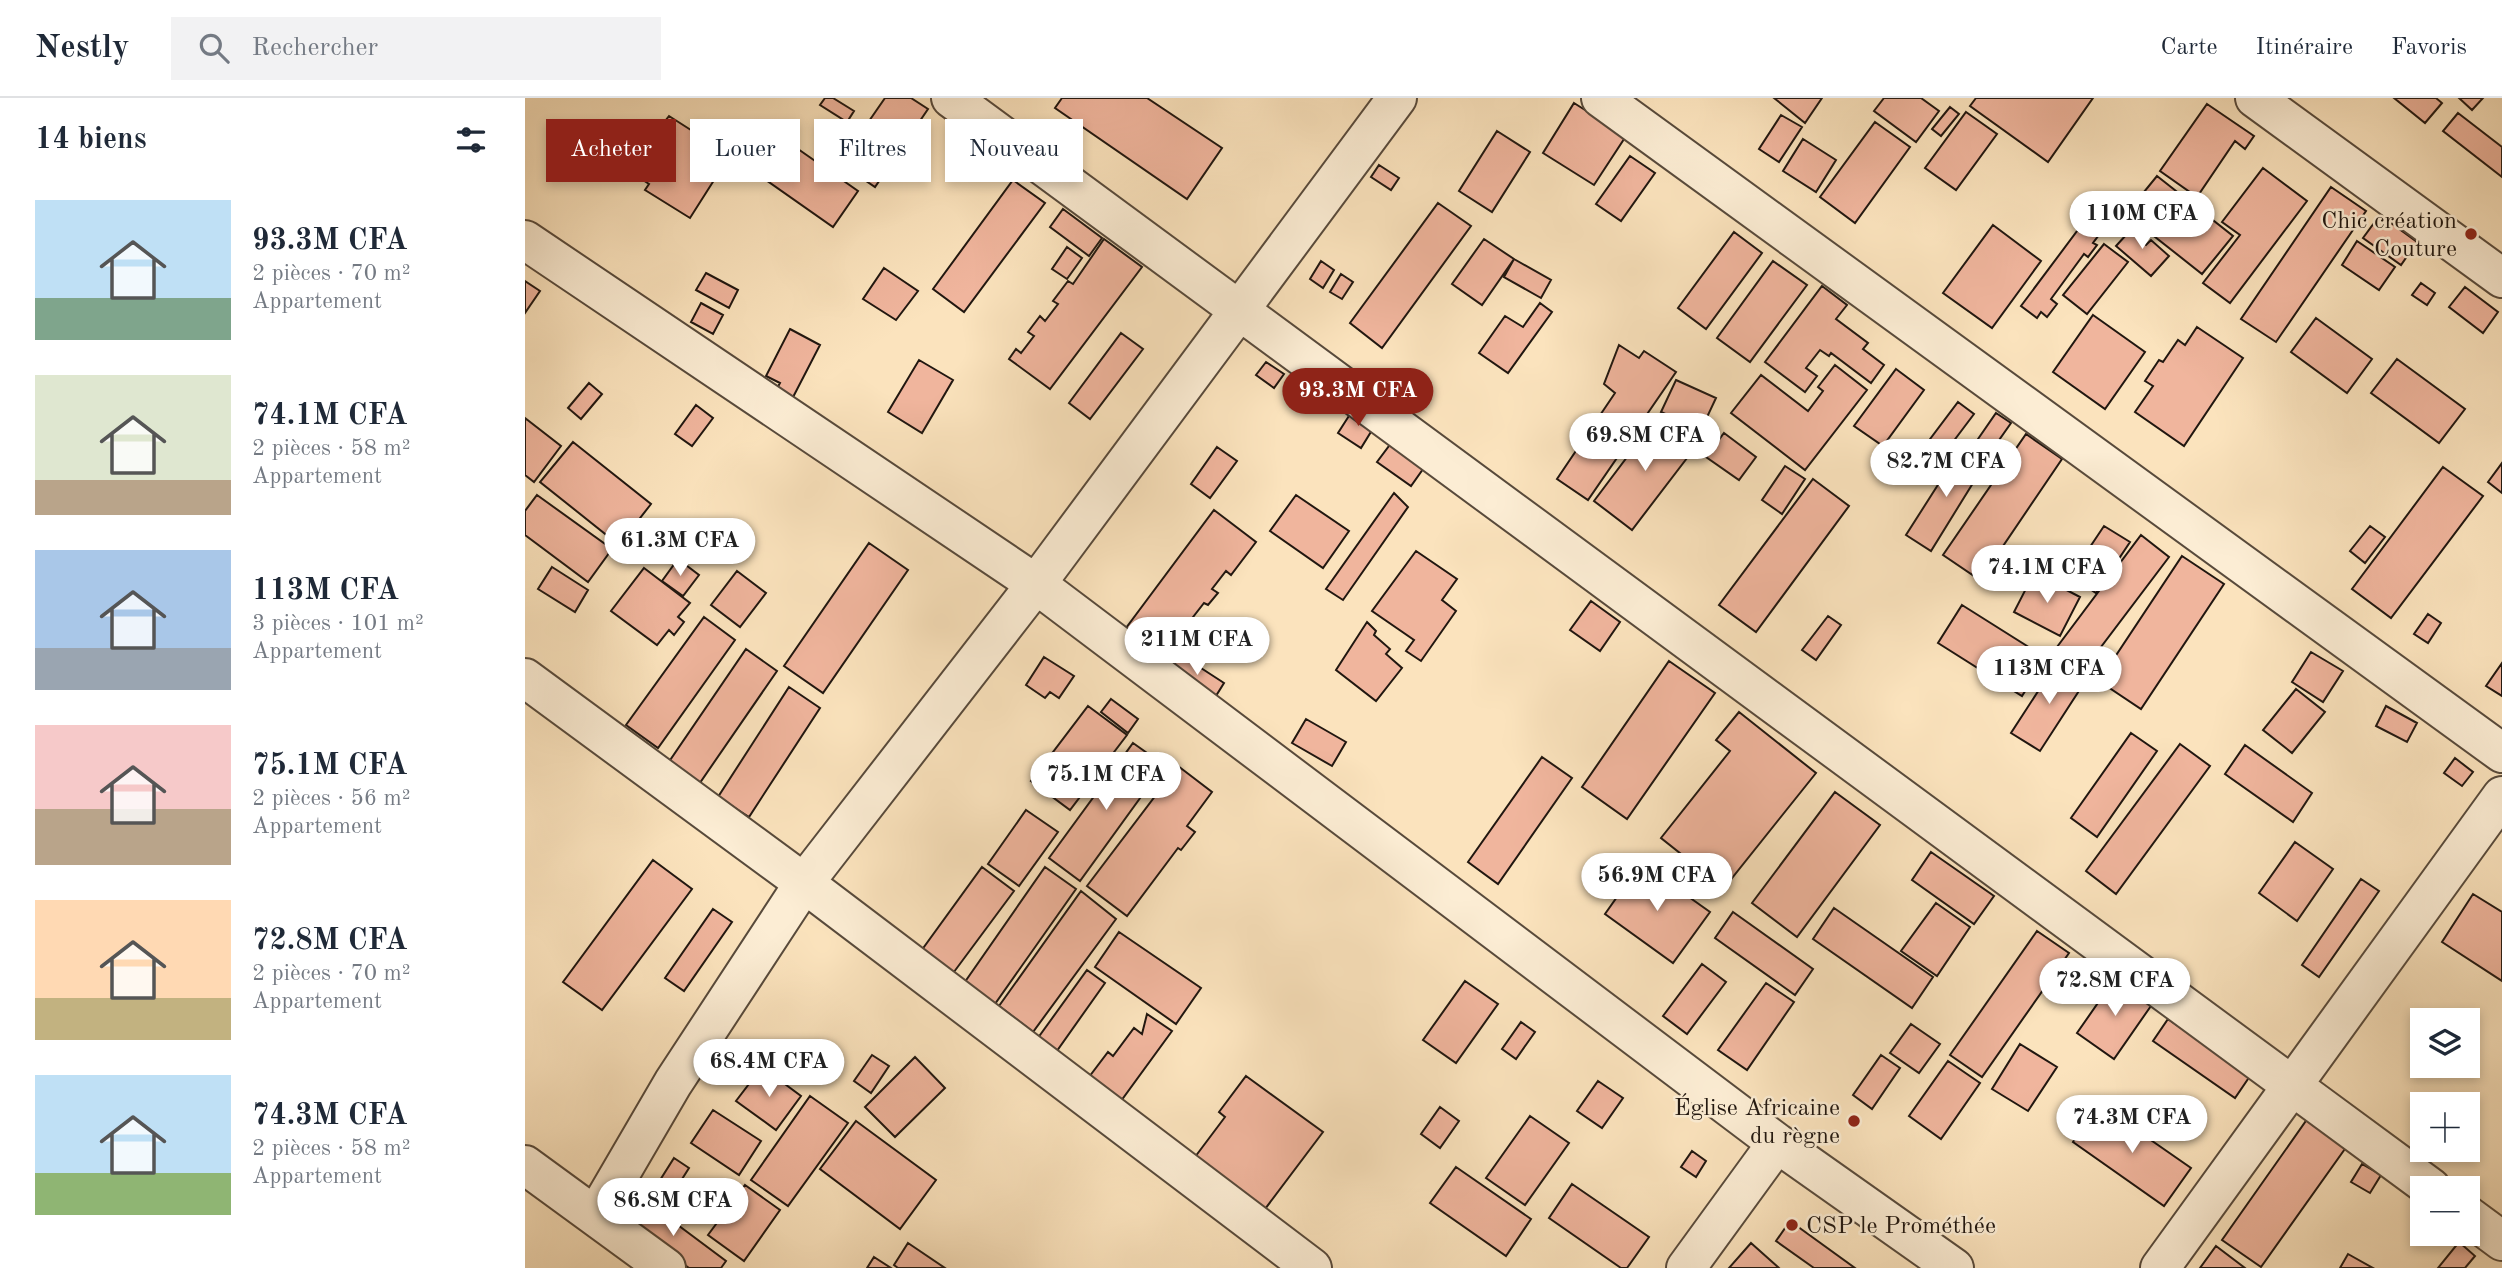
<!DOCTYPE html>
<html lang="fr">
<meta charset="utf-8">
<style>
:root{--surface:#fff;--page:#f2f2f3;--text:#1f2937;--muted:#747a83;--line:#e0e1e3;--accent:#8f2418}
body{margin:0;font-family:"Old Standard TT",serif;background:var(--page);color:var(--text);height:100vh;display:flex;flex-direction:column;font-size:26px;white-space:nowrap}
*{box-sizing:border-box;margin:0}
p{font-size:23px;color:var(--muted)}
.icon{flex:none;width:38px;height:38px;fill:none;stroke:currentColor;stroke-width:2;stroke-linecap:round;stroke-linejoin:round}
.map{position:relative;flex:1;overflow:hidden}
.panel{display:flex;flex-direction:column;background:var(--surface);width:525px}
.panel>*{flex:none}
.banner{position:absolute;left:21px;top:21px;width:665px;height:63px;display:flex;gap:14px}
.fabs{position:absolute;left:1885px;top:910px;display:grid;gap:14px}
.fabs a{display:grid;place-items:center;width:70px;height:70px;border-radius:0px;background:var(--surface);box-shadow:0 4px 10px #0003;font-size:35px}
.price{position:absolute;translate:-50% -60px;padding:0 16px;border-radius:24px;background:#fff;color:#222;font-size:23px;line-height:46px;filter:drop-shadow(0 2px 4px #0008)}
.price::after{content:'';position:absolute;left:50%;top:42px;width:21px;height:16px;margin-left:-10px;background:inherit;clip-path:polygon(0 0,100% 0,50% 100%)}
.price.selected{background:var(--accent);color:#fff}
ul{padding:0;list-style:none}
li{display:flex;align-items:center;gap:21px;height:175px;padding:0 35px}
li span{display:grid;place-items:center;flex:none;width:196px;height:140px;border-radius:0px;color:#555}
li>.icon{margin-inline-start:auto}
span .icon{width:84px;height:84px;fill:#fffc;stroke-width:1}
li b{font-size:30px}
h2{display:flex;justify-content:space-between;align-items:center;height:84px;padding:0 35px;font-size:30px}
.pill{padding:0 24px;border-radius:0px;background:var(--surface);box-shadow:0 4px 10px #0003;font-size:24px;line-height:63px}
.pill.selected{background:var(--accent);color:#fff}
header{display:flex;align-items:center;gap:42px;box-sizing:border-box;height:98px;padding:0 35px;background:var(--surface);border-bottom:2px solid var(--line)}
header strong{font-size:33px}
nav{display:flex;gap:38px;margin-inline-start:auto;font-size:24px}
.search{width:490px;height:63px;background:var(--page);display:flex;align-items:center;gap:18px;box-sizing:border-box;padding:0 24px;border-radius:0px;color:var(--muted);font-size:26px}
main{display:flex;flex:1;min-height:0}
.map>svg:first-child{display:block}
.building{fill:#f0b59d;stroke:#211710;stroke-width:2}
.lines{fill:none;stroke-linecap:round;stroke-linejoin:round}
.minor-casing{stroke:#584a3b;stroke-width:42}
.minor{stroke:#fcedd4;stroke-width:38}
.poi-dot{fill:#8f2418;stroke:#fcedd4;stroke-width:2.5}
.labels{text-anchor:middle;stroke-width:5;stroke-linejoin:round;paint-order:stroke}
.poi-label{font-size:24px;fill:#211710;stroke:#fcedd4;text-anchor:end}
</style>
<header>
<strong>Nestly</strong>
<div class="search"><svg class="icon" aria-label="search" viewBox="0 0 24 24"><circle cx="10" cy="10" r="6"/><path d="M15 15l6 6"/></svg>Rechercher</div>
<nav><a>Carte</a><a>Itinéraire</a><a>Favoris</a></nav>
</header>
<main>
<section class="panel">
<h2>14 biens<svg class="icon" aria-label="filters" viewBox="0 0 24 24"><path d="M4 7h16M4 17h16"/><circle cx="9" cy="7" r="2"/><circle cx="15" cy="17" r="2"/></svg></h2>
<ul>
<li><span style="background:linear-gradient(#bfe0f5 70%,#7fa58c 0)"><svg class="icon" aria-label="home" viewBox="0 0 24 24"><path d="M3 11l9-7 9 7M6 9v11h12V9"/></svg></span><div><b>93.3M CFA</b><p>2 pièces · 70 m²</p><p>Appartement</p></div></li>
<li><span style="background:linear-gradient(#dfe7d0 75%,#b9a48a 0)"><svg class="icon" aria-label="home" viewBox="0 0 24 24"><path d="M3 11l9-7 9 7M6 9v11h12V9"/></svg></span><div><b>74.1M CFA</b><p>2 pièces · 58 m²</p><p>Appartement</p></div></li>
<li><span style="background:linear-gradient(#a9c7e8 70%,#9aa5b1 0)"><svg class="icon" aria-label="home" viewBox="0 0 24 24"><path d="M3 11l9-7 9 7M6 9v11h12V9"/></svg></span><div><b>113M CFA</b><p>3 pièces · 101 m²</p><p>Appartement</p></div></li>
<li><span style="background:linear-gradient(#f6c9c9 60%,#b9a48a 0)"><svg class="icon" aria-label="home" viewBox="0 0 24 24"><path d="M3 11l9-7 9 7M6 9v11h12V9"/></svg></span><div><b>75.1M CFA</b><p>2 pièces · 56 m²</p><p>Appartement</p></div></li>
<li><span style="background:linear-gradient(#ffd9b3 70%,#c2b280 0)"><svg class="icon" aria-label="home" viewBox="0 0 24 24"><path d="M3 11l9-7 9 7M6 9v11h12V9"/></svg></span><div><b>72.8M CFA</b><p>2 pièces · 70 m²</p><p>Appartement</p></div></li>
<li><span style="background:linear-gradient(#bfe0f5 70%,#8fb573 0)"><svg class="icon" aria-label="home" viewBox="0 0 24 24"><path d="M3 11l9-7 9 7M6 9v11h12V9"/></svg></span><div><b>74.3M CFA</b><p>2 pièces · 58 m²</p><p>Appartement</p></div></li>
</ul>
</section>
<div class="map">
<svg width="1977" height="1170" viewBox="0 0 1977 1170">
<rect width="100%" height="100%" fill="#fbe3bd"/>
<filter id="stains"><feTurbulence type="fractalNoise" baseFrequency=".00286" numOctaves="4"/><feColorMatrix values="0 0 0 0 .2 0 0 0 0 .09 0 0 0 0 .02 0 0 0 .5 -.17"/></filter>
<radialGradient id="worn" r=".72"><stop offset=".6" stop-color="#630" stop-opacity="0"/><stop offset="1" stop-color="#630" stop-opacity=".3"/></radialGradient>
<path class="building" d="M 300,0 L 308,0 L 329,13 L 322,24 L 295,7 Z
M 360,0 L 386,0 L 403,11 L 350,89 L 315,65 Z
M 537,0 L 622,0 L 697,50 L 662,101 L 530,10 Z
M 1249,0 L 1297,0 L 1280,25 Z
M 1359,0 L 1396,0 L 1414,13 L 1391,44 L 1349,13 Z
M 1451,0 L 1568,0 L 1523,64 L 1445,8 Z
M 1869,0 L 1911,0 L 1917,5 L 1900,25 Z
M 1934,0 L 1958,0 L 1947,12 Z
M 1049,5 L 1101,38 L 1069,87 L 1018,55 Z
M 1682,6 L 1729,38 L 1720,51 L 1710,43 L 1672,99 L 1635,73 Z
M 1425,9 L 1434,16 L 1416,38 L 1407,31 Z
M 1441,14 L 1472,36 L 1431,92 L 1400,70 Z
M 1933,15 L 1977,49 L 1977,79 L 1918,33 Z
M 1256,17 L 1277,29 L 1254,64 L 1234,51 Z
M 144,18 L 205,57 L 165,120 L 120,92 L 124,86 L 101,71 L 108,61 L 114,65 L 124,51 L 120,49 Z
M 1350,24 L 1385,49 L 1330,125 L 1295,99 Z
M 972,33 L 1005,54 L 967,114 L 934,93 Z
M 253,37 L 333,93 L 308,129 L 228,73 Z
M 1278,41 L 1311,62 L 1291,94 L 1258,73 Z
M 1105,58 L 1130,75 L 1096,123 L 1071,106 Z
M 854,67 L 874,80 L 866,92 L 846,79 Z
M 1738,70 L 1782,103 L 1705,205 L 1678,185 L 1715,137 L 1697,124 Z
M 1632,78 L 1708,138 L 1677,176 L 1601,116 Z
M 488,82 L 520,105 L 439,214 L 408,191 Z
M 1806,89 L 1841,113 L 1751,244 L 1716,221 Z
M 913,105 L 946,128 L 857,250 L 825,225 Z
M 1570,109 L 1590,124 L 1584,132 L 1580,129 L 1568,145 L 1572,147 L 1563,159 L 1559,156 L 1526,201 L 1532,206 L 1522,219 L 1516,214 L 1512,220 L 1496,208 Z
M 538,111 L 577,140 L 564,158 L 525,129 Z
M 1855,117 L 1892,144 L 1876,167 L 1838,140 Z
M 1603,122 L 1612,130 L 1607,135 L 1621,147 L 1626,142 L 1644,158 L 1626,178 L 1591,148 L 1602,136 L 1596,130 Z
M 1468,127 L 1516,163 L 1467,230 L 1418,195 Z
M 1209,134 L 1237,155 L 1181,231 L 1153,210 Z
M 579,141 L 617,169 L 525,291 L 484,261 L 491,251 L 496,255 L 509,238 L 503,234 L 515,218 L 520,223 L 533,206 L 528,203 L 543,183 L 548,186 Z
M 959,141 L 989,161 L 957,207 L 927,186 Z
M 1832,143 L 1870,169 L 1854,192 L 1817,167 Z
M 1579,146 L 1603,164 L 1562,216 L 1538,197 Z
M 542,149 L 557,160 L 542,181 L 527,171 Z
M 989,161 L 1026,182 L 1016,200 L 979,179 Z
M 796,163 L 809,172 L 798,190 L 785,181 Z
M 1248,163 L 1282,187 L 1225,264 L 1192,240 Z
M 359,170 L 393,193 L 371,222 L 338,201 Z
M 181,175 L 213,192 L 204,210 L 171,192 Z
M 816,176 L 828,184 L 817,201 L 805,194 Z
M 0,183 L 15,193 L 0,215 Z
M 1896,185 L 1910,195 L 1902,207 L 1887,197 Z
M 1297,188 L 1322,207 L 1311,221 L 1343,245 L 1338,251 L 1359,267 L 1346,285 L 1306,255 L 1304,258 L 1295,252 L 1281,270 L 1292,278 L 1280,294 L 1240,264 Z
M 1940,189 L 1973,214 L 1958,235 L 1924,209 Z
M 176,205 L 198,217 L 188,236 L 166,224 Z
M 1015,205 L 1027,214 L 983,275 L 954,255 L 980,218 L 998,229 Z
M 1568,217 L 1620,254 L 1580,311 L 1528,274 Z
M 1791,220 L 1847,261 L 1822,295 L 1766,254 Z
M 1672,229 L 1718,260 L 1659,348 L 1610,314 L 1628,288 L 1620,283 L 1634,262 L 1638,264 L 1653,242 L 1660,247 Z
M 265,231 L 295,247 L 266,303 L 250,294 L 255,285 L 241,278 Z
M 596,235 L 618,251 L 565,321 L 544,305 Z
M 1094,247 L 1114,260 L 1119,253 L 1151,274 L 1063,402 L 1032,381 L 1090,295 L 1079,286 Z
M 1872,261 L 1940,311 L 1914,345 L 1846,295 Z
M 394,262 L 428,282 L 397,335 L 363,314 Z
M 741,264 L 759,276 L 749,290 L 731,277 Z
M 1310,267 L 1342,292 L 1280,372 L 1206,315 L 1236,277 L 1283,313 L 1298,293 L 1293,289 Z
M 1371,271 L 1399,292 L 1358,348 L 1329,328 Z
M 1151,282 L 1191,300 L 1176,332 L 1136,314 Z
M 64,285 L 77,296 L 56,321 L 43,310 Z
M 1433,304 L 1449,316 L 1400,381 L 1384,369 Z
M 171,307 L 188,320 L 167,348 L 150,336 Z
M 829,310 L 852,324 L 836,350 L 813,335 Z
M 1471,315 L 1486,325 L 1467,352 L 1453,341 Z
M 1133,318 L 1172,347 L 1107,432 L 1069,403 Z
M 0,320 L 36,348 L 9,384 L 0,377 Z
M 1199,335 L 1231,359 L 1214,382 L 1181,359 Z
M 1501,336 L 1537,361 L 1455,482 L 1418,457 Z
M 870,340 L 903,364 L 886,388 L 852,364 Z
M 48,344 L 126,406 L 94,447 L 15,384 Z
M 692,349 L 712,363 L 685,400 L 666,386 Z
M 1437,349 L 1461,364 L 1406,453 L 1381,437 Z
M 1977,365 L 1977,395 L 1963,384 Z
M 1260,368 L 1280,381 L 1257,416 L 1237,402 Z
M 1918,369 L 1958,398 L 1866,520 L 1827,491 Z
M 1288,381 L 1324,408 L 1231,534 L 1194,507 Z
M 869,395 L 883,409 L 818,502 L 801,491 Z
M 12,397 L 87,451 L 63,484 L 0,437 L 0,413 Z
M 771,397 L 824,433 L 798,470 L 745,433 Z
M 689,412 L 731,444 L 706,477 L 701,473 L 687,491 L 693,495 L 683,507 L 679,505 L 665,523 L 670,526 L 643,555 L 646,557 L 640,566 L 598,534 Z
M 1579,428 L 1605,444 L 1571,495 L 1562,489 L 1575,468 L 1559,458 Z
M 1845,428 L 1860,439 L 1840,465 L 1825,453 Z
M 1616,437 L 1644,459 L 1557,574 L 1529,553 Z
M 344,445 L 383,472 L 298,595 L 259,568 Z
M 891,453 L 932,481 L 917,502 L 931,513 L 896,563 L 881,553 L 889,542 L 847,513 Z
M 1657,458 L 1699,486 L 1616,611 L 1574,583 Z
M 153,461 L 174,477 L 158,498 L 137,483 Z
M 27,469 L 63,492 L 50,514 L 13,491 Z
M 119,470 L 165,505 L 153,519 L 159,524 L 149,537 L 144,532 L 132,547 L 86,513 Z
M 212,473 L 241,495 L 215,529 L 186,507 Z
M 1509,475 L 1555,499 L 1535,538 L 1489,514 Z
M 1066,503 L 1095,524 L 1075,553 L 1045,532 Z
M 1437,507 L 1521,560 L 1497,598 L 1413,545 Z
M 1903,516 L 1916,525 L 1903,545 L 1889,536 Z
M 1303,518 L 1316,527 L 1291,562 L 1277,552 Z
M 179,519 L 210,542 L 133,650 L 101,627 Z
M 842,524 L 851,533 L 849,537 L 865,551 L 861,556 L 877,570 L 851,603 L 811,572 Z
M 221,551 L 252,573 L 170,692 L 139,671 Z
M 1786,554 L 1818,573 L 1798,604 L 1767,584 Z
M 656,557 L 699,585 L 689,601 L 645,572 Z
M 519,559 L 549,578 L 534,600 L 525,594 L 520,600 L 501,587 Z
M 1144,563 L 1190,595 L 1102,721 L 1057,689 Z
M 1532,564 L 1561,582 L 1515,653 L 1486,635 Z
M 1977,565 L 1977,598 L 1961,588 Z
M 264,589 L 295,610 L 224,719 L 193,699 Z
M 1771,591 L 1800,614 L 1767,655 L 1738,632 Z
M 586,601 L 613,621 L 603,635 L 576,614 Z
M 563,608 L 602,637 L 545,712 L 506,683 Z
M 1861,608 L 1892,625 L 1882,644 L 1851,628 Z
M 1214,614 L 1291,675 L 1199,790 L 1136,740 L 1205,653 L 1191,642 Z
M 781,621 L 821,644 L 807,668 L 767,645 Z
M 1606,635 L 1632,653 L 1572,739 L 1546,720 Z
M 608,645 L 639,667 L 555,783 L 524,760 Z
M 1655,646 L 1685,668 L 1591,796 L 1561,773 Z
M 1720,647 L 1787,695 L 1768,724 L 1700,676 Z
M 1017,659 L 1047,680 L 973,786 L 943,764 Z
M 1930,660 L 1948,674 L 1937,688 L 1919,675 Z
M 653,668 L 687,694 L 662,728 L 670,734 L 656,752 L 653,750 L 602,818 L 562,788 Z
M 1310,694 L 1355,727 L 1272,839 L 1227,805 Z
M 501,712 L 533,734 L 494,788 L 463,766 Z
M 1770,744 L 1808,771 L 1772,823 L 1734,795 Z
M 1406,754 L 1469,798 L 1449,826 L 1387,782 Z
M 128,762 L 167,791 L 77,912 L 38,884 Z
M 1116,765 L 1185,814 L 1148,865 L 1080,816 Z
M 457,769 L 489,793 L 423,882 L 391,860 Z
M 520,769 L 551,791 L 465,913 L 435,891 Z
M 1836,781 L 1854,793 L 1794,879 L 1777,867 Z
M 556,793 L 591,821 L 508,934 L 474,908 Z
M 1948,796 L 1977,814 L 1977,883 L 1917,844 Z
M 1411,805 L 1445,829 L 1412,878 L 1376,853 Z
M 1309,810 L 1408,879 L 1387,910 L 1288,841 Z
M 188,811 L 207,824 L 159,893 L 140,880 Z
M 1208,814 L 1288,871 L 1270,897 L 1190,840 Z
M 1512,833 L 1544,855 L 1457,979 L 1425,957 Z
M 594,834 L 676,890 L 651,926 L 570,869 Z
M 1177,866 L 1201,884 L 1162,936 L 1138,918 Z
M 562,872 L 580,885 L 529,957 L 510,944 Z
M 1591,879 L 1628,905 L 1589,961 L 1552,935 Z
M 940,883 L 973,906 L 931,965 L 898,942 Z
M 1241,885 L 1269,904 L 1222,972 L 1193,952 Z
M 622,916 L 647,933 L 593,1007 L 561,983 L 583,954 L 588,958 L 609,930 L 617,936 Z
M 1643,921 L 1725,978 L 1710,1000 L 1628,943 Z
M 996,924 L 1010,934 L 991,961 L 977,951 Z
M 1386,926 L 1415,946 L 1394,975 L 1365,955 Z
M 1495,946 L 1532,969 L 1503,1013 L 1467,991 Z
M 347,957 L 364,968 L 346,995 L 329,983 Z
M 1356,957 L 1375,970 L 1347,1011 L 1328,997 Z
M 390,959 L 420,990 L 370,1039 L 340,1009 Z
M 1423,963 L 1455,985 L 1416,1041 L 1384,1018 Z
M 237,969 L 276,998 L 251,1032 L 211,1003 Z
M 721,978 L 798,1034 L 737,1115 L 667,1063 L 700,1019 L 694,1014 Z
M 1073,983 L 1098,1000 L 1077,1030 L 1052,1013 Z
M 285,998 L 323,1025 L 263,1108 L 226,1082 Z
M 1574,1006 L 1666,1070 L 1639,1108 L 1548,1044 Z
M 915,1009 L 934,1023 L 915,1050 L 896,1036 Z
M 188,1012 L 236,1043 L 214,1077 L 166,1045 Z
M 1005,1018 L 1044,1045 L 1000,1107 L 961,1080 Z
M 1783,1020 L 1822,1048 L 1736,1169 L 1697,1142 Z
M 331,1023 L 411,1082 L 375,1131 L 295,1071 Z
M 1167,1053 L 1181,1063 L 1171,1079 L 1156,1069 Z
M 149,1060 L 164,1070 L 140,1108 L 125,1098 Z
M 1837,1066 L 1856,1077 L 1845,1095 L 1826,1084 Z
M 931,1069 L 1006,1121 L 981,1158 L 905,1105 Z
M 1047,1086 L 1124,1139 L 1102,1170 L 1096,1170 L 1024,1120 Z
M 220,1087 L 255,1112 L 219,1163 L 183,1137 Z
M 118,1101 L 201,1163 L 196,1170 L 164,1170 L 101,1123 Z
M 1265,1123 L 1330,1170 L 1289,1170 L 1251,1143 Z
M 1934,1144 L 1950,1158 L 1940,1170 L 1913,1170 Z
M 383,1145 L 420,1170 L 373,1170 L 369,1167 Z
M 1226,1145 L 1254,1170 L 1204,1170 Z
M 1691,1148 L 1720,1170 L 1675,1170 Z
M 1823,1156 L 1848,1170 L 1815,1170 Z
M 349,1159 L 366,1170 L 342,1170 Z"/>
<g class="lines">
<g class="minor-casing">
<path id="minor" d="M 426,0 L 1906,1090
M 1076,0 L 1977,655
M 1730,0 L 1977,180
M 0,142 L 511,486 L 1252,1045 L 1429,1170
M 0,580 L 279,785 L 787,1170
M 0,1067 L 141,1170
M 71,1117 L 148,985 L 279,785 L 511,486 L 872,0
M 1942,1117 L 1977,1143
M 1161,1170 L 1252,1045
M 1635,1170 L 1977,698"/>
</g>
<use href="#minor" class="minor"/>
</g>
<g class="poi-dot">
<circle cx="1946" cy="136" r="7"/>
<circle cx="1329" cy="1023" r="7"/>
<circle cx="1267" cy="1127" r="7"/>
</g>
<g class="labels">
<g class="poi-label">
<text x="1932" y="130">Chic création<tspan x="1932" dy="28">Couture</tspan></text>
<text x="1315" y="1017">Église Africaine<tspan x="1315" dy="28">du règne</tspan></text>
<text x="1281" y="1135" text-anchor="start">CSP le Prométhée</text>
</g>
</g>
<rect width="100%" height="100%" filter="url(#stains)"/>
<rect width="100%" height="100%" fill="url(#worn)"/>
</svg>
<div class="fabs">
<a><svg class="icon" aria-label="layers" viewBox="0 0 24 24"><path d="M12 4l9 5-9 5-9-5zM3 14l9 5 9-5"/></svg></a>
<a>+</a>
<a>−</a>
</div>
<b class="price" style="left:1617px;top:153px">110M CFA</b>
<b class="price selected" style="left:833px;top:330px">93.3M CFA</b>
<b class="price" style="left:1120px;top:375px">69.8M CFA</b>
<b class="price" style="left:1421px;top:401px">82.7M CFA</b>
<b class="price" style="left:155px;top:480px">61.3M CFA</b>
<b class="price" style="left:1522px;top:507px">74.1M CFA</b>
<b class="price" style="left:672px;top:579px">211M CFA</b>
<b class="price" style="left:1524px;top:608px">113M CFA</b>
<b class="price" style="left:581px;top:714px">75.1M CFA</b>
<b class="price" style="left:1132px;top:815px">56.9M CFA</b>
<b class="price" style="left:1590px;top:920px">72.8M CFA</b>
<b class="price" style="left:244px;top:1001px">68.4M CFA</b>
<b class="price" style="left:1607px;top:1057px">74.3M CFA</b>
<b class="price" style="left:148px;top:1140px">86.8M CFA</b>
<div class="banner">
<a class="pill selected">Acheter</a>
<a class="pill">Louer</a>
<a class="pill">Filtres</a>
<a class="pill">Nouveau</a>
</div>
</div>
</main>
